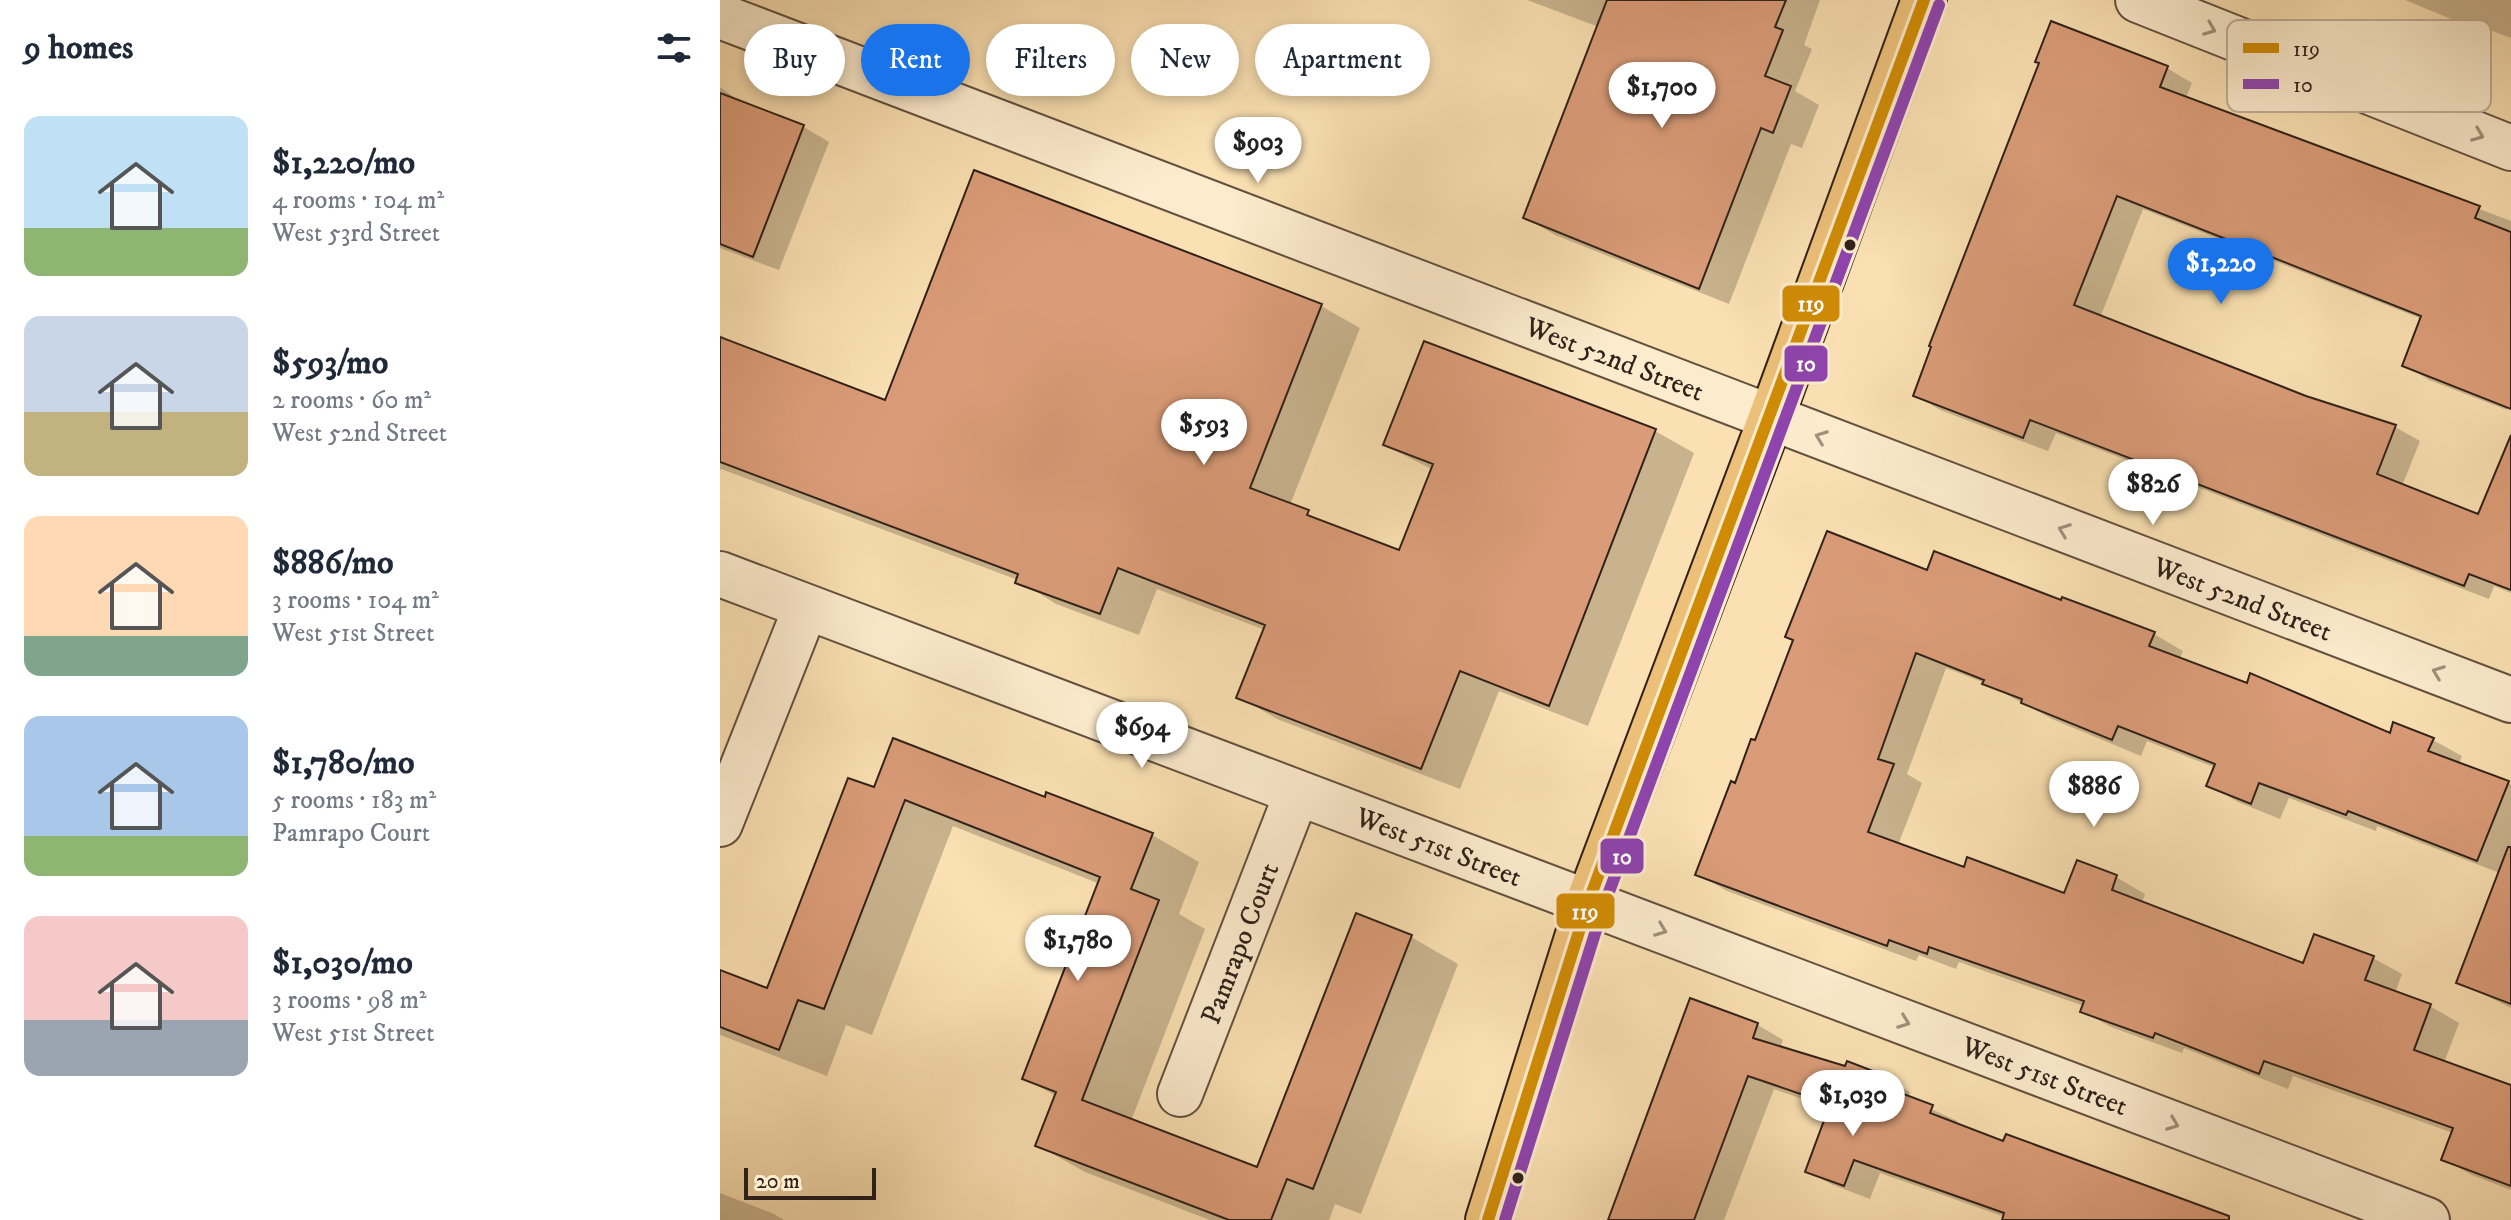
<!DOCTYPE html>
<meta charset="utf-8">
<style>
:root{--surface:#fff;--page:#f6f6f7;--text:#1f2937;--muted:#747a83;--accent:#1a73e8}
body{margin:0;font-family:"IM FELL DW Pica",serif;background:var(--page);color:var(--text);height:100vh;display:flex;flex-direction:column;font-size:30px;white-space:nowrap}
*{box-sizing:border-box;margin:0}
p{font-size:26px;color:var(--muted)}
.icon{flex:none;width:44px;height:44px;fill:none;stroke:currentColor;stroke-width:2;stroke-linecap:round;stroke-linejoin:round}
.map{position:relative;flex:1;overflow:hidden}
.panel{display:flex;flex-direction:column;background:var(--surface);width:720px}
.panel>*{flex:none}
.hud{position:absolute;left:24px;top:24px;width:760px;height:72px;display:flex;gap:16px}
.scale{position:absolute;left:24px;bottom:20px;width:132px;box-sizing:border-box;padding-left:8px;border:4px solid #302119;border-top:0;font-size:22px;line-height:28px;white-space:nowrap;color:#302119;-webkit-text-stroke:6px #fcebcd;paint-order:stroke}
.price{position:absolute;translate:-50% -68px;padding:0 18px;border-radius:28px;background:#fff;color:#222;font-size:26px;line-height:52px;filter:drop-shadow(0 2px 4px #0008)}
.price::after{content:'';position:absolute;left:50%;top:48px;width:24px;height:18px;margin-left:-12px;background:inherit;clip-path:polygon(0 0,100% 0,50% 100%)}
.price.selected{background:var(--accent);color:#fff}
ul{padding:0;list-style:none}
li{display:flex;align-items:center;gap:24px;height:200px;padding:0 24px}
li span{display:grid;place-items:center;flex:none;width:224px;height:160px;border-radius:16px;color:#555}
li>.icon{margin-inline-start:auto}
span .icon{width:96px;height:96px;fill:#fffc;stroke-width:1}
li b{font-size:34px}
h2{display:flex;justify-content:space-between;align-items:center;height:96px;padding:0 24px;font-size:34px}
.tag{padding:0 28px;border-radius:36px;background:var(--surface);box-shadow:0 4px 12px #0003;font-size:28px;line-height:72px}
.tag.selected{background:var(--accent);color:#fff}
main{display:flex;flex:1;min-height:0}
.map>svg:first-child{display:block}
.shadow{fill:#0003}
.building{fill:#da9c78;stroke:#302119;stroke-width:2}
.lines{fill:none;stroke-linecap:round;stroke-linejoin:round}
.minor-casing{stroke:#62513f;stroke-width:48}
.major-casing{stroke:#302119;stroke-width:48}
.minor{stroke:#fcebcd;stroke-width:44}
.major{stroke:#edc079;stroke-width:44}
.bus-1-casing{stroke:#fcebcd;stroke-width:18}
.bus-2-casing{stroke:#fcebcd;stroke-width:18}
.bus-1{stroke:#cf8b05;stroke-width:12}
.bus-2{stroke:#8e44ad;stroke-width:12}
.oneway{stroke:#a0907c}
.bus-dot{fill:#302119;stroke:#fcebcd;stroke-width:3}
.labels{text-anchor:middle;stroke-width:6;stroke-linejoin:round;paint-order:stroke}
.street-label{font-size:28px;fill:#302119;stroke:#fcebcd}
.key{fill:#fcebcd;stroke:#bfae97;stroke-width:2}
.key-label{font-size:22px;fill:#302119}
.line-badge{stroke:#fcebcd;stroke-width:3}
.badge-label{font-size:22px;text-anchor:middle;font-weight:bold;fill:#fff}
</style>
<main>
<section class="panel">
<h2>9 homes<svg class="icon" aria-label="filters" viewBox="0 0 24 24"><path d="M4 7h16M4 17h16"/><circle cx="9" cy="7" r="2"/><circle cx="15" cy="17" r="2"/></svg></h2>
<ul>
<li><span style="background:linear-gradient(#bfe0f5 70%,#8fb573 0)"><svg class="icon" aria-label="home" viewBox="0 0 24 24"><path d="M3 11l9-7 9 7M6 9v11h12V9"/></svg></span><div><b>$1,220/mo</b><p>4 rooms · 104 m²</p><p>West 53rd Street</p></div></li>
<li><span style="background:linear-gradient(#c9d6e8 60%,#c2b280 0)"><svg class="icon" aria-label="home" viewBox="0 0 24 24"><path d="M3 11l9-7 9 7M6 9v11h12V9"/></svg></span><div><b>$593/mo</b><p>2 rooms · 60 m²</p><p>West 52nd Street</p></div></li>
<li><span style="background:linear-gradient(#ffd9b3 75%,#7fa58c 0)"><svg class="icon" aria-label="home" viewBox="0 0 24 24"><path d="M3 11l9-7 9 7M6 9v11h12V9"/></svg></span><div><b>$886/mo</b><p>3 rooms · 104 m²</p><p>West 51st Street</p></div></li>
<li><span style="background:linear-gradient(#a9c7e8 75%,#8fb573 0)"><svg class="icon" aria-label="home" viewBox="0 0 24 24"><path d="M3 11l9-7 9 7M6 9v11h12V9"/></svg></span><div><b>$1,780/mo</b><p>5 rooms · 183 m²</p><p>Pamrapo Court</p></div></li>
<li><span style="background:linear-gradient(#f6c9c9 65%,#9aa5b1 0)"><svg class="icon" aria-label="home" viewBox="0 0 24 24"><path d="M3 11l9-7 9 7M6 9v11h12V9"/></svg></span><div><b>$1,030/mo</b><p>3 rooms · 98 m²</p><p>West 51st Street</p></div></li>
</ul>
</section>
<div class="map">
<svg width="1791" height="1220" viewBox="0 0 1791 1220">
<rect width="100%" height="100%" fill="#fae0b2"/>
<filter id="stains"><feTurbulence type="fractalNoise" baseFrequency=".0025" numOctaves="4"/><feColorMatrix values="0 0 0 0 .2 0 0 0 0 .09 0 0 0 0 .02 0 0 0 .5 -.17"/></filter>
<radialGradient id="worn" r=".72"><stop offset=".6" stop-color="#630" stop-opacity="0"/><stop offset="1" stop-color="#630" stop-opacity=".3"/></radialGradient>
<path class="shadow" d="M 807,0 L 1100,0 L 1084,45 L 1092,49 L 1075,91 L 1099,105 L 1082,148 L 1071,144 L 1009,304 L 835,235 L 806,218 L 879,27 Z
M 1685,0 L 1791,0 L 1791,38 L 1749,22 L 1748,26 Z
M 1332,24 L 1447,68 L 1472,83 L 1466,98 L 1791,221 L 1791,399 L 1787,410 L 1709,380 L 1684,365 L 1702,319 L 1423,209 L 1380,318 L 1585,398 L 1675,427 L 1700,441 L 1682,486 L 1759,516 L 1785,448 L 1791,450 L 1791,593 L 1774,586 L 1769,599 L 1336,433 L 1328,451 L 1220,410 L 1195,395 L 1321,63 Z
M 0,87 L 19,101 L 84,127 L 109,142 L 59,270 L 0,248 Z
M 601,306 L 640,328 L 570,505 L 617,529 L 680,553 L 713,470 L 665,445 L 935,431 L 974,453 L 868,726 L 779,691 L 740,789 L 557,719 L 519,697 L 545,630 L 437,589 L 419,635 L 336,604 L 298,580 L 1,469 L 0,471 L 0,335 L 26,349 L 167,402 Z
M 1208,572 L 1434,634 L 1463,651 L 1459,660 L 1671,735 L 1713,740 L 1742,756 L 1739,764 L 1791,784 L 1791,1008 L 1739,982 L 1780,873 L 1657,826 L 1656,831 L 1569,798 L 1560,819 L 1518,802 L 1489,785 L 1496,768 L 1427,741 L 1421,756 L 1332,719 L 1265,683 L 1226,668 L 1187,774 L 1202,783 L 1178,845 L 1245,870 L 1345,896 L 1358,863 L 1396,877 L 1425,894 L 1422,904 L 1584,966 L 1653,958 L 1682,974 L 1675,993 L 1710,1006 L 1739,1023 L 1724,1063 L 1791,1087 L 1791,1190 L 1752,1175 L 1723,1159 L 1733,1133 L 1573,1076 L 1568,1089 L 1464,1048 L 1462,1053 L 1391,1027 L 1362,1011 L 1364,1006 L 1239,962 L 1236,969 L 1199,955 L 1196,961 L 1007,891 L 978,874 L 1036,743 Z
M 155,790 L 326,799 L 432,835 L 479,862 L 459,914 L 485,929 L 411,1121 L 538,1170 L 691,937 L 738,964 L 641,1214 L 615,1204 L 609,1220 L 490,1220 L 365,1172 L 317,1145 L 336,1096 L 304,1078 L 380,884 L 233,826 L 152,1035 L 126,1025 L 107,1076 L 0,1035 L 0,972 L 48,990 Z
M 971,1001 L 1038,1025 L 1063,1040 L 1060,1048 L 1165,1078 L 1190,1092 L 1188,1098 L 1237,1121 L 1236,1125 L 1509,1220 L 1284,1220 L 1285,1217 L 1160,1173 L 1150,1199 L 1113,1185 L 1087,1171 L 1111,1109 L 1054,1089 L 1004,1220 L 889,1220 Z
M 0,1193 L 54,1214 L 64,1220 L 0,1220 Z"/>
<path class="building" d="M 887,0 L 1066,0 L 1055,27 L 1063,30 L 1045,76 L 1071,86 L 1053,133 L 1041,128 L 979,289 L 803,218 Z
M 1331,21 L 1448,66 L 1440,87 L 1760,206 L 1755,218 L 1791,232 L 1791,409 L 1682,366 L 1701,316 L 1397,196 L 1354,305 L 1586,396 L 1676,425 L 1657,474 L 1758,514 L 1791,435 L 1791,590 L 1749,574 L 1744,586 L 1310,420 L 1303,438 L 1193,396 L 1211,347 L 1209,346 L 1319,63 L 1315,62 Z
M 0,93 L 84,125 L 33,257 L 0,244 Z
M 254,170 L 602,304 L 530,488 L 589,510 L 587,515 L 679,550 L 713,464 L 663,445 L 704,341 L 936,429 L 829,706 L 740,671 L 701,769 L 516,698 L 545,625 L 398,568 L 380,614 L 295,583 L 298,574 L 0,462 L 0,337 L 165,400 Z
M 1107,531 L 1207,570 L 1214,551 L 1341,600 L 1342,597 L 1390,615 L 1435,632 L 1429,646 L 1527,683 L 1530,673 L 1670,733 L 1673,722 L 1714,738 L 1708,751 L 1789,781 L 1757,861 L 1628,811 L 1626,815 L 1539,783 L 1531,804 L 1486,786 L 1495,764 L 1398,726 L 1392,740 L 1301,703 L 1302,699 L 1262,684 L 1264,680 L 1196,653 L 1158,759 L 1174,764 L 1148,832 L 1244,867 L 1247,857 L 1344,893 L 1357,860 L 1397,875 L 1392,890 L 1583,963 L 1594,934 L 1654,956 L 1645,980 L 1711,1004 L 1694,1050 L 1791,1085 L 1791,1186 L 1721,1160 L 1733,1128 L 1544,1061 L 1539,1074 L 1435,1033 L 1433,1038 L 1360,1012 L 1364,1001 L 1209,947 L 1207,954 L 1169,940 L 1167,946 L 975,875 L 1011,781 L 1015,783 L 1031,739 L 1035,740 L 1073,640 L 1065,637 Z
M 173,738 L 325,797 L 326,792 L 433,833 L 411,889 L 439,900 L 362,1100 L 537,1167 L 636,913 L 692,935 L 593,1189 L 567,1179 L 551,1220 L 509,1220 L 315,1146 L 336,1092 L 302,1079 L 380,877 L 185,800 L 104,1009 L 78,1000 L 59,1050 L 0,1027 L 0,970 L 47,988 L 128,778 L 154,787 Z
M 1788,847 L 1791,847 L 1791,1004 L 1736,983 Z
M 970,998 L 1038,1023 L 1033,1038 L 1125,1066 L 1127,1061 L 1166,1076 L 1162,1086 L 1213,1105 L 1210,1113 L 1283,1141 L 1286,1134 L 1509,1216 L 1509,1220 L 1282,1220 L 1284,1213 L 1134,1160 L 1124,1186 L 1085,1172 L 1110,1104 L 1028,1076 L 974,1220 L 888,1220 Z"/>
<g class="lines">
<g class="minor-casing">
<path id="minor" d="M 1418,0 L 1791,148
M 0,16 L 1791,700
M 0,574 L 1707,1220
M 0,824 L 86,607
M 460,1094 L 577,793"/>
</g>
<g class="major-casing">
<path id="major" d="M 768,1220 L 868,903 L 1051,418 L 1204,0"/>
</g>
<use href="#minor" class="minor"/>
<use href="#major" class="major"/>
<g class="bus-1-casing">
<path id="bus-1" d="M 768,1220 L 868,903 L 1204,0"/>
</g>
<g class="bus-2-casing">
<path id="bus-2" d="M 785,1220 L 883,908 L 1219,5"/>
</g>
<use href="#bus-1" class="bus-1"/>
<use href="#bus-2" class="bus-2"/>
</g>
<defs><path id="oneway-chevron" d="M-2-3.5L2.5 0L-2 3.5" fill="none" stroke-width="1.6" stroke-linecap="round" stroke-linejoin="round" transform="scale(2)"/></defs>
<g class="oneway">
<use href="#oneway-chevron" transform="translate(1490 29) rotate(22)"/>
<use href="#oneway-chevron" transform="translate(1758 135) rotate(22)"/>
<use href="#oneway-chevron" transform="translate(1101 437) rotate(-159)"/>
<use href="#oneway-chevron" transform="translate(1344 530) rotate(-159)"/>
<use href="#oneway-chevron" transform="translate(1718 672) rotate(-159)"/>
<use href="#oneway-chevron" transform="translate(941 930) rotate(21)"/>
<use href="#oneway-chevron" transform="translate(1184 1022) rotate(21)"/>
<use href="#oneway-chevron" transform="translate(1453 1124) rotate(21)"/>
</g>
<g class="bus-dot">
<circle cx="1130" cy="245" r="7"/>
<circle cx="798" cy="1178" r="7"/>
</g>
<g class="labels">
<g class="street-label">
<text transform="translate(895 358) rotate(21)" y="10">West 52nd Street</text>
<text transform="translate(1523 598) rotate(21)" y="10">West 52nd Street</text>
<text transform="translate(719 846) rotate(21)" y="10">West 51st Street</text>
<text transform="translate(519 943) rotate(-69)" y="10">Pamrapo Court</text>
<text transform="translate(1325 1075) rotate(21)" y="10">West 51st Street</text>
</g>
</g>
<rect x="1507" y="20" width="264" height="92" rx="12" class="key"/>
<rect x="1523" y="43" width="36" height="10" fill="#cf8b05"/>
<rect x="1523" y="79" width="36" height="10" fill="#8e44ad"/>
<g class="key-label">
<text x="1573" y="56">119</text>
<text x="1573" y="92">10</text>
</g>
<g class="line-badge">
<rect x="1061" y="284" width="60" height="39" rx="8" fill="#cf8b05"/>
<rect x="1063" y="344" width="46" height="39" rx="8" fill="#8e44ad"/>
<rect x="879" y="837" width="46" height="38" rx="8" fill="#8e44ad"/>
<rect x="835" y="892" width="61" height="38" rx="8" fill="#cf8b05"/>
</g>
<g class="badge-label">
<text x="1091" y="311">119</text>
<text x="1086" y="371">10</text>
<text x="902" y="864">10</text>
<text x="865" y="919">119</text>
</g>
<rect width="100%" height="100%" filter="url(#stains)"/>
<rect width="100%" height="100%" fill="url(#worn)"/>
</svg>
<div class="scale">20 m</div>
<b class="price" style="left:942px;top:130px">$1,700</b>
<b class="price" style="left:538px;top:185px">$903</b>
<b class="price selected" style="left:1501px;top:306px">$1,220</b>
<b class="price" style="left:484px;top:467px">$593</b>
<b class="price" style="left:1433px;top:527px">$826</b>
<b class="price" style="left:422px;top:770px">$694</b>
<b class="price" style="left:1374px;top:829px">$886</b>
<b class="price" style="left:358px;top:983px">$1,780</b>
<b class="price" style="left:1133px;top:1138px">$1,030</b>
<div class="hud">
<a class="tag">Buy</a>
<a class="tag selected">Rent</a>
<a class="tag">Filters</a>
<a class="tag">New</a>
<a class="tag">Apartment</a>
</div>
</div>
</main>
